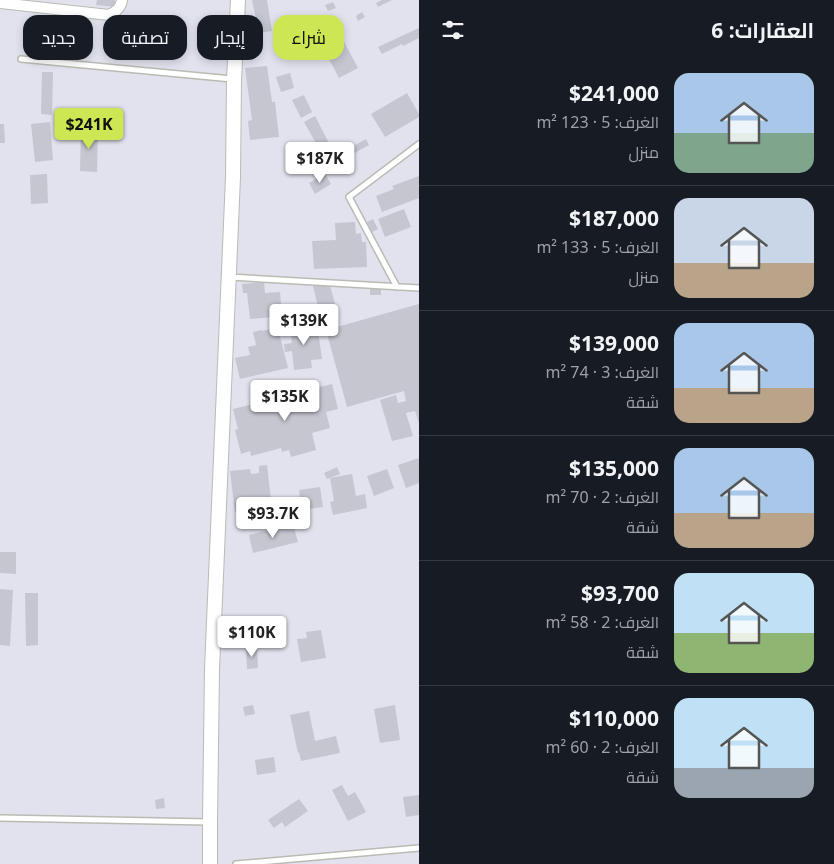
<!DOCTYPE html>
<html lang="ar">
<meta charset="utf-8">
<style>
:root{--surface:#171b24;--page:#20242c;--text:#f1f3f6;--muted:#9ea1a6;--line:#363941;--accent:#cde754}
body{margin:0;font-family:"Noto Sans",Cairo,sans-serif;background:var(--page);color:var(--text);direction:rtl;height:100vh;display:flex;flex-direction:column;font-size:19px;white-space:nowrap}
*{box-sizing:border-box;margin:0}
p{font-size:16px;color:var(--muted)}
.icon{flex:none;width:28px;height:28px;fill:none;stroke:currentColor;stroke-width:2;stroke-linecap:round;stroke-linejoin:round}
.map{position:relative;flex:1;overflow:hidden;direction:ltr}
.panel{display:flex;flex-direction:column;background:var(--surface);width:415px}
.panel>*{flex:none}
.hud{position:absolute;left:15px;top:15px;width:329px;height:45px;direction:rtl;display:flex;gap:10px}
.price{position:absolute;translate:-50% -42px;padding:0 11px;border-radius:5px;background:#fff;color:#222;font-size:16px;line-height:32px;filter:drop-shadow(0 1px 2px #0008)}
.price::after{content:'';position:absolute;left:50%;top:30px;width:15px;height:11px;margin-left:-8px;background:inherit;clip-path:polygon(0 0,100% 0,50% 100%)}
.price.on{background:var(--accent);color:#111}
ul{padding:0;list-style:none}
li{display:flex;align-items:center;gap:15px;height:125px;padding:0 20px}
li+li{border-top:1px solid var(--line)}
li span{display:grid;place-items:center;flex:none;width:140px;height:100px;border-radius:15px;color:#555}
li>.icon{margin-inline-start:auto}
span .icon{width:60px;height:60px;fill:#fffc;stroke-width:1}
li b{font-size:21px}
h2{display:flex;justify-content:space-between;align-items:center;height:60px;padding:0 20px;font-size:21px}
.chip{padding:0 18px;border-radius:15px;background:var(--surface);box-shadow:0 2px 8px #0003;font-size:18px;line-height:45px}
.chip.on{background:var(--accent);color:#111}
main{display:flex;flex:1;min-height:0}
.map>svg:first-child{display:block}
.building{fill:#c5c6d0}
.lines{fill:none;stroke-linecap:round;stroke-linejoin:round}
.lane-casing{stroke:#b9bcb2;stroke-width:8}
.street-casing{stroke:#b9bcb2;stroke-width:12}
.secondary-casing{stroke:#b9bcb2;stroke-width:16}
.lane{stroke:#fff;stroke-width:5}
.street{stroke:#fff;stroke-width:10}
.secondary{stroke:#fff;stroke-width:14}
</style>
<main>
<section class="panel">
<h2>العقارات: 6<svg class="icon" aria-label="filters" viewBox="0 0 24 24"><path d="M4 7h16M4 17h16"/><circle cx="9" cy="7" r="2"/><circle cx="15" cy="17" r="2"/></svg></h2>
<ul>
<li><span style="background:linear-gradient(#a9c7e8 60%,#7fa58c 0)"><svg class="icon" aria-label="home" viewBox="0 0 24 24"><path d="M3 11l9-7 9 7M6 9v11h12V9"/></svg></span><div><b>$241,000</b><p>الغرف: 5 · 123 m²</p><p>منزل</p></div></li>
<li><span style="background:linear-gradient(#c9d6e8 65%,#b9a48a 0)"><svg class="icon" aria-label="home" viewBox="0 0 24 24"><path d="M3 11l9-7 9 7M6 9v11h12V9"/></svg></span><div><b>$187,000</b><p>الغرف: 5 · 133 m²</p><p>منزل</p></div></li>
<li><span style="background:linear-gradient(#a9c7e8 65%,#b9a48a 0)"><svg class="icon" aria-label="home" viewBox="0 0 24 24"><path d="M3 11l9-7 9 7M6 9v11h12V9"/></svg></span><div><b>$139,000</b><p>الغرف: 3 · 74 m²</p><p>شقة</p></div></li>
<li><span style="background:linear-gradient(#a9c7e8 65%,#b9a48a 0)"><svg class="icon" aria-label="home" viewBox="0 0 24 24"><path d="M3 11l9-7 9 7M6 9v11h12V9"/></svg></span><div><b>$135,000</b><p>الغرف: 2 · 70 m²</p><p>شقة</p></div></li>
<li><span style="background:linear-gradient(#bfe0f5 60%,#8fb573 0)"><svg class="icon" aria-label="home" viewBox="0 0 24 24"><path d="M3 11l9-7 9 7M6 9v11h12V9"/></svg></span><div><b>$93,700</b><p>الغرف: 2 · 58 m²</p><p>شقة</p></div></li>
<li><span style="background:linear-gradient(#bfe0f5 70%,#9aa5b1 0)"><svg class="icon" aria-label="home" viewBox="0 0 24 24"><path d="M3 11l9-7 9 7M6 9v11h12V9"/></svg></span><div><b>$110,000</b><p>الغرف: 2 · 60 m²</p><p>شقة</p></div></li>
</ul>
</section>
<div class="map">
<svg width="419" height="864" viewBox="0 0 419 864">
<rect width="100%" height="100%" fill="#e1e2ed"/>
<path class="building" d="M 97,0 L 115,0 L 115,7 L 96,5 Z
M 252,0 L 267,0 L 272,31 L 246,35 L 245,26 L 257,24 Z
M 382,0 L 392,0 L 378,7 L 376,3 Z
M 333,2 L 336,8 L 328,11 L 325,5 Z
M 362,12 L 365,17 L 358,21 L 356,16 Z
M 332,19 L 358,68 L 339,78 L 313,29 Z
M 419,28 L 419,38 L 403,46 L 402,44 L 382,54 L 378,47 Z
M 293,32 L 297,38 L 287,43 L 284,37 Z
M 267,66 L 272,102 L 275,102 L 279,137 L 250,140 L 248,121 L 252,120 L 245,68 Z
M 42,72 L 53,72 L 52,115 L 41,114 Z
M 290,73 L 294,88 L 281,92 L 276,77 Z
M 407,93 L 419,114 L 419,117 L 385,137 L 371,114 Z
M 304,95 L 312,112 L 301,118 L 292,100 Z
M 315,116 L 332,149 L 322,154 L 304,122 Z
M 50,122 L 53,160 L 35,162 L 31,124 Z
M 0,124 L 4,124 L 5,143 L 0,143 Z
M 81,128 L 98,128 L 97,172 L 80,171 Z
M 366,139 L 369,145 L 351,155 L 348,149 Z
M 47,174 L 48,203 L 31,204 L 30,175 Z
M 325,174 L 331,184 L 315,194 L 309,183 Z
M 419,176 L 419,198 L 382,212 L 376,196 L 394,189 L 392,186 Z
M 404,209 L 411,227 L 385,237 L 378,219 Z
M 373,219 L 378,229 L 372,232 L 367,222 Z
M 355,222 L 356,234 L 361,233 L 362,242 L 366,242 L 367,267 L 314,269 L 312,241 L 336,240 L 335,223 Z
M 264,282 L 265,293 L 280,292 L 282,316 L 250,319 L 247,293 L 243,293 L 242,284 Z
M 329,282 L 337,311 L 320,315 L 313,286 Z
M 370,286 L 381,287 L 381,295 L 370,295 Z
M 419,304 L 419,423 L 415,411 L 406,413 L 413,436 L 392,441 L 380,400 L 396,395 L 398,403 L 406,401 L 404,391 L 347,407 L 326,330 Z
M 317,324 L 322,359 L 311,360 L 312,368 L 294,370 L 292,351 L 285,352 L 284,344 L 292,343 L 290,328 Z
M 278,328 L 288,368 L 240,379 L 235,358 L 250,355 L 248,347 L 256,345 L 253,332 L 262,330 L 262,331 Z
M 332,384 L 338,409 L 326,412 L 330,428 L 312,433 L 316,450 L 291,457 L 289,450 L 282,452 L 281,448 L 251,456 L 250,451 L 241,454 L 235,430 L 238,429 L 233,409 Z
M 419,458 L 419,483 L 406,488 L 398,465 Z
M 267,465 L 272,508 L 235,512 L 230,471 L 250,469 L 251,474 L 259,473 L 259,466 Z
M 337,467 L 340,474 L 327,479 L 324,473 Z
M 387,469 L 394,488 L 374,496 L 367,476 Z
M 352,474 L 356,496 L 365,494 L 367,508 L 333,515 L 330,502 L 334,501 L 330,478 Z
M 320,487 L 323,507 L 301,510 L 299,490 Z
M 293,524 L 298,542 L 253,553 L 249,535 Z
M 0,552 L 16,552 L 16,574 L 0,573 Z
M 0,589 L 13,590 L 10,646 L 0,645 Z
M 25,593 L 38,593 L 38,645 L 26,646 Z
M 273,620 L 275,630 L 232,637 L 230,626 Z
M 321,630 L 326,658 L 301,662 L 297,639 L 307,638 L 306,632 Z
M 240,641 L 241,646 L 227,648 L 227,642 Z
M 246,647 L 257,647 L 258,668 L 247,669 Z
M 253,705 L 255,714 L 245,716 L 243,707 Z
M 395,705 L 400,740 L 380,743 L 374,709 Z
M 309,711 L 315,741 L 336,736 L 340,753 L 301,761 L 299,752 L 298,753 L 290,715 Z
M 274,757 L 276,772 L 257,775 L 255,760 Z
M 342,785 L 348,796 L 355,792 L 366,812 L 348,821 L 332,790 Z
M 419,795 L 419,815 L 406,817 L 403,797 Z
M 164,798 L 165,808 L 156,809 L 155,800 Z
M 299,799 L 308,811 L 285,827 L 282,822 L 274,828 L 268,820 Z"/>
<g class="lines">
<g class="lane-casing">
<path id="lane" d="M 21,59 L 232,79
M 230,277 L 419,288
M 397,287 L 349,197 L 419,144
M 0,818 L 209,822
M 236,864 L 419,848"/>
</g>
<g class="street-casing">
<path id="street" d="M 0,3 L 109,15 C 116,12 121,8 122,0"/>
</g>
<g class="secondary-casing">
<path id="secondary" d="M 210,864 L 210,822 L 212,669 L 233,177 L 234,80 L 238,0"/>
</g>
<use href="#lane" class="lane"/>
<use href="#street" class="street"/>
<use href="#secondary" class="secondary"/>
</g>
</svg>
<b class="price on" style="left:89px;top:150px">$241K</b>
<b class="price" style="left:320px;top:184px">$187K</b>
<b class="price" style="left:304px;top:346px">$139K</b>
<b class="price" style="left:285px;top:422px">$135K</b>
<b class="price" style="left:273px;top:539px">$93.7K</b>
<b class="price" style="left:252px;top:658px">$110K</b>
<div class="hud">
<a class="chip on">شراء</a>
<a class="chip">إيجار</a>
<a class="chip">تصفية</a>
<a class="chip">جديد</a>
</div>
</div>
</main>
